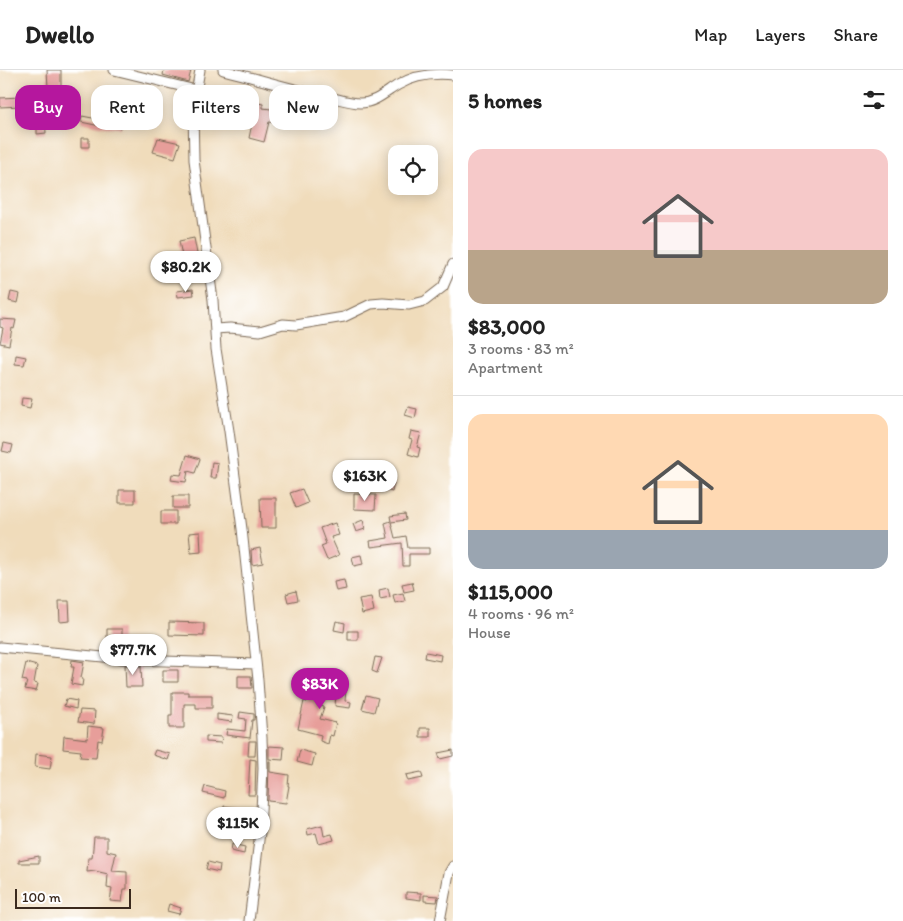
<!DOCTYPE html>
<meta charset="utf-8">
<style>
:root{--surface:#fff;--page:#f6f6f6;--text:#222;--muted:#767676;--line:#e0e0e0;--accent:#b5179e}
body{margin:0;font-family:Itim,sans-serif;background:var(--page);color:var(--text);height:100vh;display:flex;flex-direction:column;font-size:19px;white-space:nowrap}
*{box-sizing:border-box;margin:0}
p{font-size:16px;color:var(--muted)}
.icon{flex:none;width:28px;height:28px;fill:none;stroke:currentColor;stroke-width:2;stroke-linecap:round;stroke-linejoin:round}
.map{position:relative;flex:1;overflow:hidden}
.sheet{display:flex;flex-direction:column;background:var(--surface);width:450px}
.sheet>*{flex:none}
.banner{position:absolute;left:15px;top:15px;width:362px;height:45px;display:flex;gap:10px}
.tools{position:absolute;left:388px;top:75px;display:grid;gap:10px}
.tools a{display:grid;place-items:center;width:50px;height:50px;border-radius:10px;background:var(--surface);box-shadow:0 2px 12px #0003;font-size:25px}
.scale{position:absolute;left:15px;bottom:12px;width:116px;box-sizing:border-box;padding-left:5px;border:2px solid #3b2a1e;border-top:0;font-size:14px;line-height:18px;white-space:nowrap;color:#3b2a1e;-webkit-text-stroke:4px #fff;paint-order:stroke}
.price{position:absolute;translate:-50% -42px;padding:0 11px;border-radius:18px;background:#fff;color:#222;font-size:16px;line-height:32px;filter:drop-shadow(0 1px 2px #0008)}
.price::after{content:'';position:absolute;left:50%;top:30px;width:15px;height:11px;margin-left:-8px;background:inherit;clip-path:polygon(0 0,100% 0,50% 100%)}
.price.on{background:var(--accent);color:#fff}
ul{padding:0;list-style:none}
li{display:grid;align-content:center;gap:10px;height:265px;padding:0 15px}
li+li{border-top:1px solid var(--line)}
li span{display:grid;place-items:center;height:155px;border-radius:15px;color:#555}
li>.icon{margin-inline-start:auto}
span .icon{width:90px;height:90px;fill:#fffc;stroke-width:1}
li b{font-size:21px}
h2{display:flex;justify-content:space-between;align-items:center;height:60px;padding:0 15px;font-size:21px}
.tag{padding:0 18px;border-radius:15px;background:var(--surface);box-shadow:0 2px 12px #0003;font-size:18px;line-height:45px}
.tag.on{background:var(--accent);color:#fff}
header{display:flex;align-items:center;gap:30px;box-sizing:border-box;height:70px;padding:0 25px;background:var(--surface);border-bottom:1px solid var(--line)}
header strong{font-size:24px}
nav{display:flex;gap:28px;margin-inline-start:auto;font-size:18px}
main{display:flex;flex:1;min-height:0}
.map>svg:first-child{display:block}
.building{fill:#e79e9a}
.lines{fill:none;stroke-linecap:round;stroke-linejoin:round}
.minor-casing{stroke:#7a6855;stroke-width:11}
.minor{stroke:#fff;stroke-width:9}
</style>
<header>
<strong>Dwello</strong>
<nav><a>Map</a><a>Layers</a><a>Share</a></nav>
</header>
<main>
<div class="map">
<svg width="453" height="851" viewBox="0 0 453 851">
<rect width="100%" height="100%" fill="#fff"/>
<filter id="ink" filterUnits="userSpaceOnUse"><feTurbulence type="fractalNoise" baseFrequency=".02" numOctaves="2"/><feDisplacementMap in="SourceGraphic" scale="10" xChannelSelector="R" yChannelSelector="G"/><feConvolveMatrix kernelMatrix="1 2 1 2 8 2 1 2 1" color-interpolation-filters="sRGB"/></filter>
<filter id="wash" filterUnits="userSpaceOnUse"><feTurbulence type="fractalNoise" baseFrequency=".0096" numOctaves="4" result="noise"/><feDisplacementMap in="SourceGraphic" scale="20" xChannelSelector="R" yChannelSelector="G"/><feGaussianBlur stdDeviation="1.12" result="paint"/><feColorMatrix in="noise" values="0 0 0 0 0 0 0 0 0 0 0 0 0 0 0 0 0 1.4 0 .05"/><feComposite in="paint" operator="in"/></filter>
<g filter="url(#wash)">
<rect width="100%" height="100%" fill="#f0dcbb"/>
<g id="blocks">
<path class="building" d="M 47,0 L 61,0 L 61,17 L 48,18 Z
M 164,0 L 191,1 L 188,12 L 163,5 Z
M 21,27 L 21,36 L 0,37 L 0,28 Z
M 248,31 L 263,34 L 263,38 L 279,40 L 278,53 L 269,52 L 264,72 L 249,68 L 253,49 L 246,48 Z
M 111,33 L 117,34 L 114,52 L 121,52 L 121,58 L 105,57 L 81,52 L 82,46 L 108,51 Z
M 37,47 L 45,47 L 46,63 L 37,64 Z
M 81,68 L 89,68 L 89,77 L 81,77 Z
M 158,68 L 180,73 L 175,88 L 153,82 Z
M 194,168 L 198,189 L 183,191 L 179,171 Z
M 193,219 L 194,225 L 178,227 L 177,221 Z
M 11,222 L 20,224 L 18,233 L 9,231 Z
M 0,249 L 16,250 L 14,259 L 12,258 L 9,275 L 0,273 L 3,258 L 0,257 Z
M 16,285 L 26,287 L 24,295 L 15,294 Z
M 22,328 L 32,329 L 30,338 L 21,336 Z
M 408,337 L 417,339 L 415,348 L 405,345 Z
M 411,361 L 421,363 L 417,377 L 420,378 L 418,387 L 408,384 L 412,370 L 409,369 Z
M 4,373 L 13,375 L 11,383 L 2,381 Z
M 187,385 L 200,389 L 195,403 L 188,401 L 186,412 L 171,410 L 172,404 L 181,405 Z
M 212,392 L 218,393 L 216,408 L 210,408 Z
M 385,411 L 394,413 L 392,422 L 382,419 Z
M 302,419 L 308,433 L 296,438 L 290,423 Z
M 119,420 L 135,420 L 135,433 L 119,433 Z
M 354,424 L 376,425 L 375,440 L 354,439 Z
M 173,426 L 188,426 L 188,438 L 173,438 Z
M 260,428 L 276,428 L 276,458 L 261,458 Z
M 161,441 L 176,441 L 176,454 L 161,454 Z
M 405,444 L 406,450 L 391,452 L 395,468 L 406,466 L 408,478 L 429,478 L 429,484 L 409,484 L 409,496 L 403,496 L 402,473 L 371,477 L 370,471 L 388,468 L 385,453 L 391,451 L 390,446 Z
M 363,450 L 365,459 L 356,462 L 353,454 Z
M 335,453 L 339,465 L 331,467 L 339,485 L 327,490 L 321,476 L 326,474 L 320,458 Z
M 200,462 L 201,482 L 191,483 L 189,463 Z
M 260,478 L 263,493 L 252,495 L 251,480 Z
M 361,485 L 363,494 L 354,496 L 352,487 Z
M 344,510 L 346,519 L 336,521 L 334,512 Z
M 412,512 L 414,520 L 404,522 L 402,514 Z
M 388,518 L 390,527 L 380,529 L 379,520 Z
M 296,521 L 298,530 L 288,532 L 286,524 Z
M 403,523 L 405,531 L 395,533 L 393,525 Z
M 371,527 L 374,541 L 362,544 L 359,529 Z
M 59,531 L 69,531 L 70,551 L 60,552 Z
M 336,551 L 345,553 L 344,562 L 334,560 Z
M 169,552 L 204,553 L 204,566 L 169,565 Z
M 107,559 L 122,559 L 122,571 L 107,571 Z
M 348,561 L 358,561 L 358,570 L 348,570 Z
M 127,572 L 142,572 L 142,584 L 127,583 Z
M 426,582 L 441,585 L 440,591 L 425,588 Z
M 375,587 L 382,588 L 377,603 L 372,601 Z
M 72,590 L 84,592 L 81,608 L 83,609 L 82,616 L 71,614 L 74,597 L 71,597 Z
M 26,593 L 37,596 L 34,613 L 38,614 L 36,621 L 25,619 L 27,611 L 22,610 Z
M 125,595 L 141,596 L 142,617 L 126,617 Z
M 163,600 L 178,600 L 178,612 L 163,612 Z
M 314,604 L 324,606 L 321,616 L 346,620 L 345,631 L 351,632 L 350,638 L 335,636 L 336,625 L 320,622 L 317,635 L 324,637 L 320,649 L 336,653 L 333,666 L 330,665 L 328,674 L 320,671 L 321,665 L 298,659 L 304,631 L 307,632 Z
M 238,606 L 251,606 L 252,618 L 238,618 Z
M 172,622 L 188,622 L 188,625 L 212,625 L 212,638 L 196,638 L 196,634 L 184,634 L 184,658 L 169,658 L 169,645 L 172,645 Z
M 366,625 L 378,628 L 374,642 L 362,639 Z
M 66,629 L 77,631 L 76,639 L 64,636 Z
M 80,640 L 95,641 L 94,654 L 78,652 Z
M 240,642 L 254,644 L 254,650 L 252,650 L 250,668 L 226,665 L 227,659 L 245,661 L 246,649 L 239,648 Z
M 217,644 L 233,646 L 232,652 L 217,650 Z
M 88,656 L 104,658 L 102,671 L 98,670 L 96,688 L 80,687 L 81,681 L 63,679 L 64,666 L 87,669 Z
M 420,658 L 430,658 L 430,667 L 420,667 Z
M 206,666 L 222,667 L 221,673 L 206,672 Z
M 249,671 L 256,671 L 255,686 L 248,686 Z
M 269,676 L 284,677 L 283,690 L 269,689 Z
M 155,680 L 170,684 L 168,690 L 153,685 Z
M 300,680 L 315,684 L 312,696 L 297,692 Z
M 453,680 L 453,686 L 440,689 L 438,683 Z
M 36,684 L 52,686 L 50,699 L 35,697 Z
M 250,689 L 256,690 L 255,725 L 248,725 Z
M 269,691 L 270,691 L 270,702 L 289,705 L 288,716 L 289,716 L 286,733 L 268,731 Z
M 421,702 L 423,708 L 408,711 L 406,705 Z
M 205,716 L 225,721 L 224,728 L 203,723 Z
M 224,736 L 240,738 L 238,751 L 222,750 Z
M 252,745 L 254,746 L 254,752 L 240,754 L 240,747 Z
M 322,755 L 324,766 L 332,764 L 334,770 L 319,774 L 316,763 L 308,765 L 307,759 Z
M 94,767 L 107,767 L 107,781 L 116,783 L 112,801 L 127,802 L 127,819 L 124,819 L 122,832 L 110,831 L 112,819 L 107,818 L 108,804 L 95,801 L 87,802 L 88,788 L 92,788 Z
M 232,774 L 245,777 L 244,784 L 231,781 Z
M 39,786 L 39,793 L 19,793 L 19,790 Z
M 208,792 L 220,795 L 219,802 L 206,799 Z
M 406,822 L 421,823 L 421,830 L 406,828 Z
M 424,825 L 438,826 L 437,832 L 424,831 Z
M 169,834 L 181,838 L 179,844 L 167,841 Z"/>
</g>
</g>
<g filter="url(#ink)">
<use href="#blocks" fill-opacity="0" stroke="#7a6855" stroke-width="1"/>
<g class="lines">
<g class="minor-casing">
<path id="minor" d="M 114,0 L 196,20
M 200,0 L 193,39 L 194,90 L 213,230 L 216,279 L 229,361 L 242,459 L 258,610 L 262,668 L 263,698 L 260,762 L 249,851
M 223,0 C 260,9 296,21 334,28 C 342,30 352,33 360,33 C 375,33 386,22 398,15 C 415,5 434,3 453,5
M 215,259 L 230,258 L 260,261 L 283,254 L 296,255 L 344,247 L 371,234 L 383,233 L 409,235 L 425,231 L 443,217 L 453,194
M 0,577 L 134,590 L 256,594
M 440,851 L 449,803 L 453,796"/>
</g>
<use href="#minor" class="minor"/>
</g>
</g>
</svg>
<div class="tools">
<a><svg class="icon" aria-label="locate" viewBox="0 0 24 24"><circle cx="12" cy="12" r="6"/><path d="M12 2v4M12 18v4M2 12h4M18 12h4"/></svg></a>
</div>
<div class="scale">100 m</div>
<b class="price" style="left:186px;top:223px">$80.2K</b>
<b class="price" style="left:365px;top:432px">$163K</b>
<b class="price" style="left:133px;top:606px">$77.7K</b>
<b class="price on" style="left:320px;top:640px">$83K</b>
<b class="price" style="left:238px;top:779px">$115K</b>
<div class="banner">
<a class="tag on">Buy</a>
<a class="tag">Rent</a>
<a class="tag">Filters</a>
<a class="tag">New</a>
</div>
</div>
<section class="sheet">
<h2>5 homes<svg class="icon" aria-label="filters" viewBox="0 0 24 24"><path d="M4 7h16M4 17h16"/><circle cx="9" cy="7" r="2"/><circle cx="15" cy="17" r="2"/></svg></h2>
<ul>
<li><span style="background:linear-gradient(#f6c9c9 65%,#b9a48a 0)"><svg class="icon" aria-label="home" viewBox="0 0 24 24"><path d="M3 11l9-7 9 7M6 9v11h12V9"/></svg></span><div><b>$83,000</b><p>3 rooms · 83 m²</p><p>Apartment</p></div></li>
<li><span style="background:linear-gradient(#ffd9b3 75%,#9aa5b1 0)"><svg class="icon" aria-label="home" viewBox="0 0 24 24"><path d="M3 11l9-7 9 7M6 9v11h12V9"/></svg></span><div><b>$115,000</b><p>4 rooms · 96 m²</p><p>House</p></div></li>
</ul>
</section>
</main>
